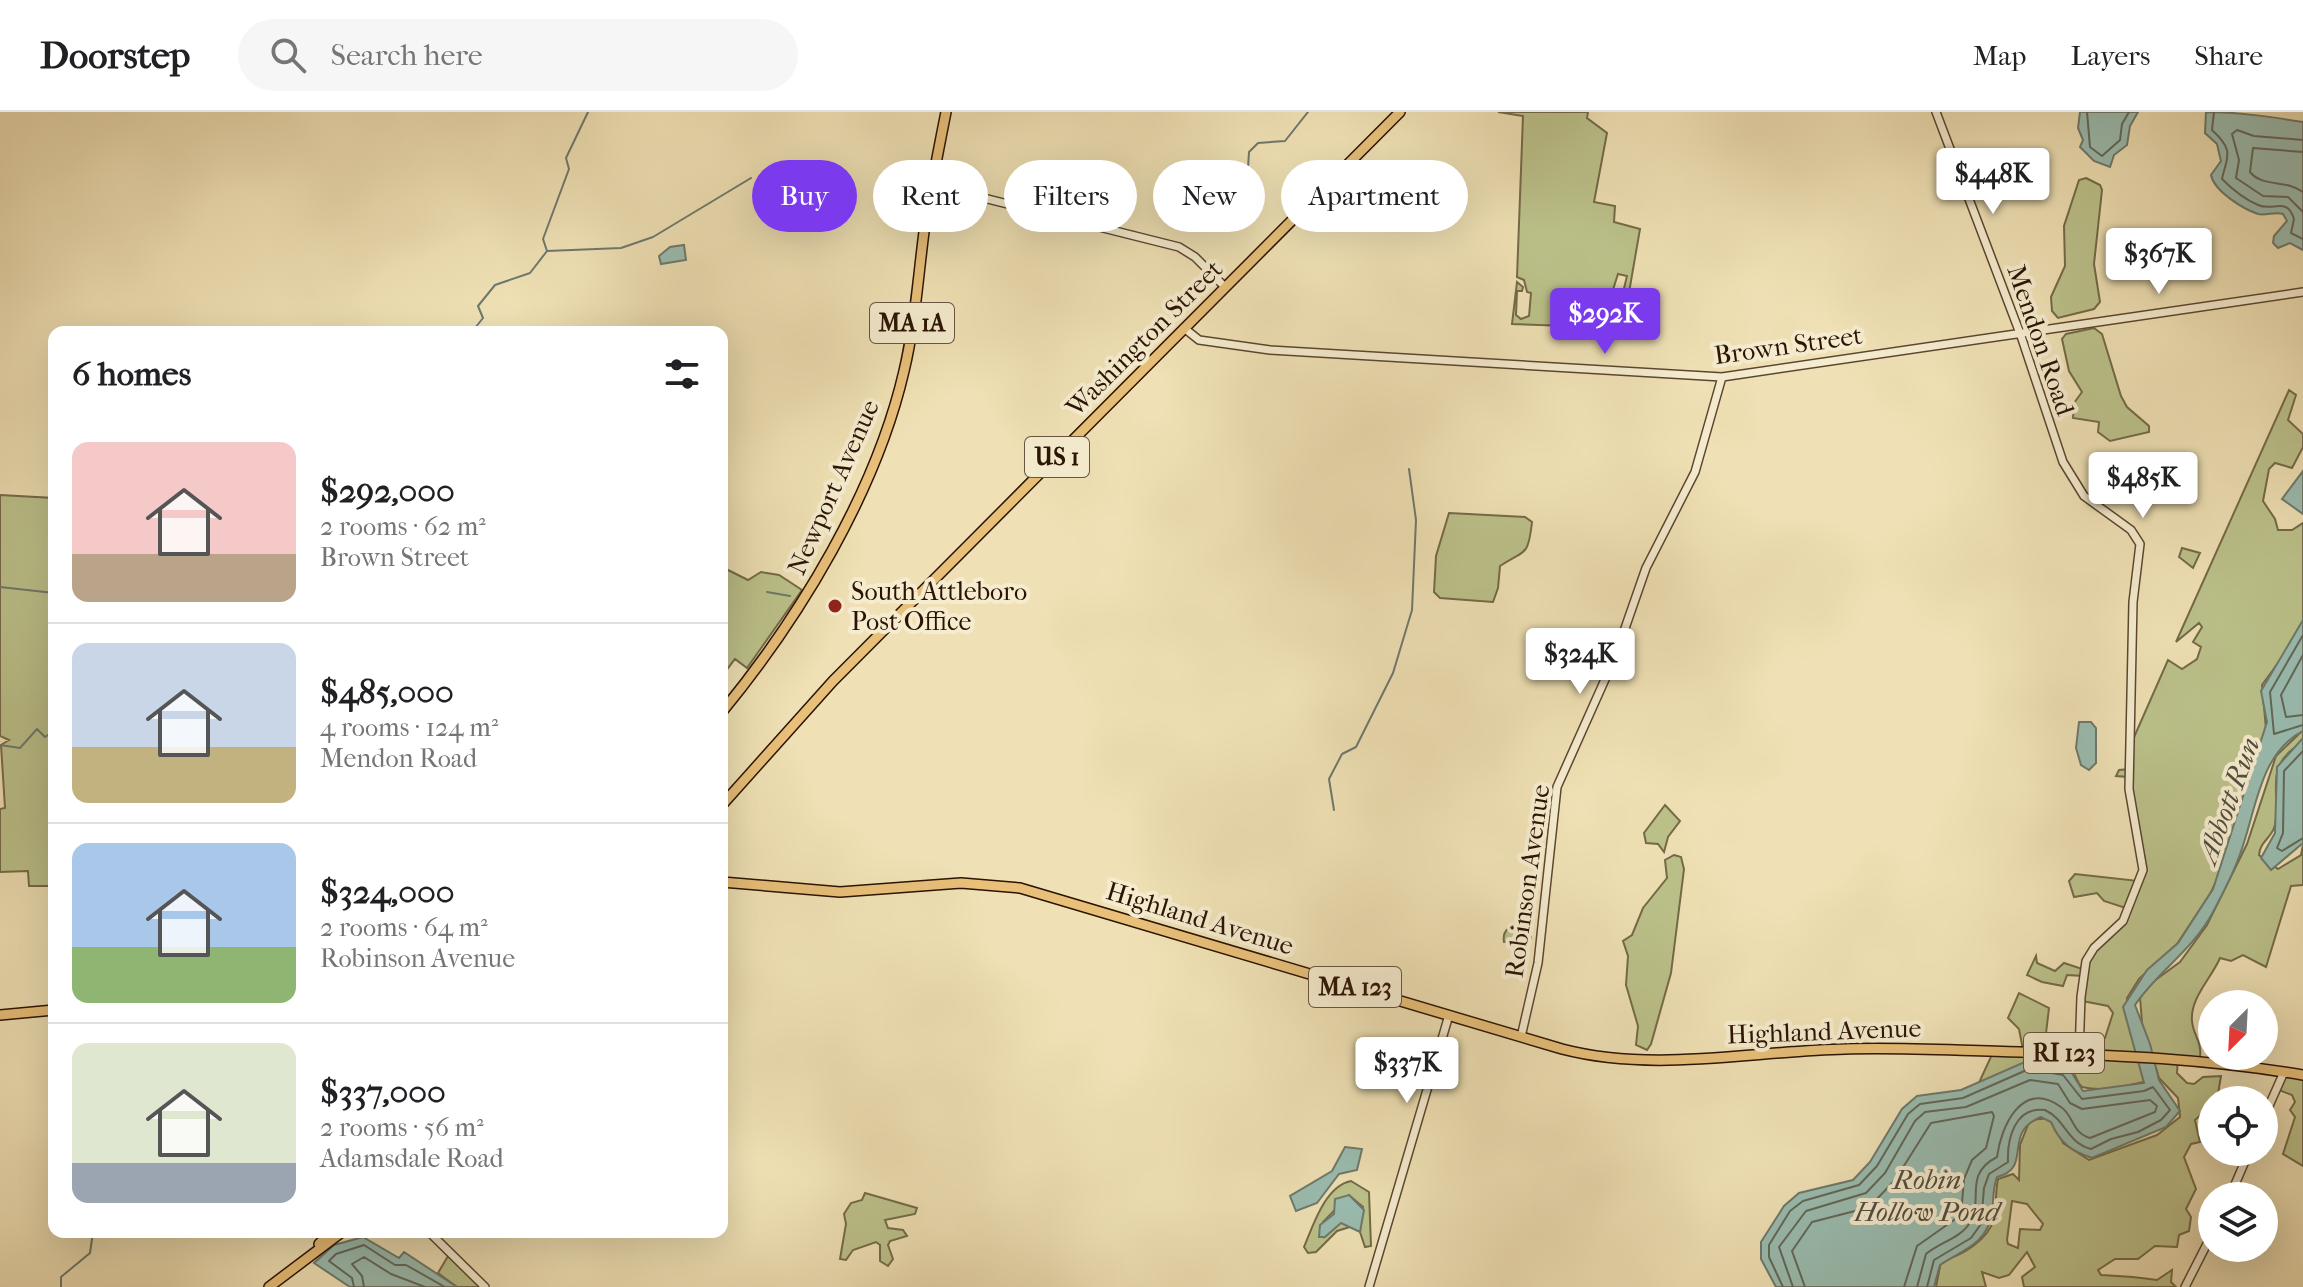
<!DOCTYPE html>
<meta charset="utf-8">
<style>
:root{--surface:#fff;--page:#f6f6f6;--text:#202124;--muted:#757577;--line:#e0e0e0;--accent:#7c3aed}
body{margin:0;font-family:"IM FELL French Canon",serif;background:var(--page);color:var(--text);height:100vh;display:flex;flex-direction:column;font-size:30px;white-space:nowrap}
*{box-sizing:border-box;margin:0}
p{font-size:26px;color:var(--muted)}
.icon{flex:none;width:44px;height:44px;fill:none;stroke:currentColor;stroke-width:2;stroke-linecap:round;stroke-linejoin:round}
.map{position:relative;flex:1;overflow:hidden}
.details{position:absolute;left:48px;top:214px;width:680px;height:912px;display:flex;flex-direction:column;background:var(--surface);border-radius:16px;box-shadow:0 8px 32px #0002}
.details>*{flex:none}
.banner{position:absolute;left:752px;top:48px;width:760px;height:72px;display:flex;gap:16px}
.needle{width:52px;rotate:204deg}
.tools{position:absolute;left:2198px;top:878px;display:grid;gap:16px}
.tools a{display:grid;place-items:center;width:80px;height:80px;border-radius:50%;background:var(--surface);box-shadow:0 8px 32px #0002;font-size:40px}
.price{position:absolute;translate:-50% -68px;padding:0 18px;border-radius:8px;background:#fff;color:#222;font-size:26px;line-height:52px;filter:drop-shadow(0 2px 4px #0008)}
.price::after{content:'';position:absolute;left:50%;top:48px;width:24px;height:18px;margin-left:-12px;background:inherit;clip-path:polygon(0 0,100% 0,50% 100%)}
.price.on{background:var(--accent);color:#fff}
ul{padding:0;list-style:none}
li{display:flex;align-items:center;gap:24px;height:200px;padding:0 24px}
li+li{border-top:2px solid var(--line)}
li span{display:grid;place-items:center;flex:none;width:224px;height:160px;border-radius:16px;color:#555}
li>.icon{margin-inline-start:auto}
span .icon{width:96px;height:96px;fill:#fffc;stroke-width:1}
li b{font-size:34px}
h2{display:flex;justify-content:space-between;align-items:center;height:96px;padding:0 24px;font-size:34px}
.chip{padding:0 28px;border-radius:36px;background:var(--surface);box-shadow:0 8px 32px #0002;font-size:28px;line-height:72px}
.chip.on{background:var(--accent);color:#fff}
header{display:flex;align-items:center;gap:48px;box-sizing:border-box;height:112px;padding:0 40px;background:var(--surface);border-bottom:2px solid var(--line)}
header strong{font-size:38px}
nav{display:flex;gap:44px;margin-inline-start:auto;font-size:28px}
.search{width:560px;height:72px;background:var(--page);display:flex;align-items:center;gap:20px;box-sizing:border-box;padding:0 28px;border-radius:44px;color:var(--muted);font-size:30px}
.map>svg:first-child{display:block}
.green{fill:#bcc28b;stroke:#746a48;stroke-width:2;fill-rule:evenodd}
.water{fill:#9abdb1;stroke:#6e796c;stroke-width:2}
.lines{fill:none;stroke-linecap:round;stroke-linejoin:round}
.shore{stroke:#62685a;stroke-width:2}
.stream{stroke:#6e796c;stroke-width:2}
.tertiary-casing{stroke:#5c4630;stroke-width:10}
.primary-casing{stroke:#2b1304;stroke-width:12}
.tertiary{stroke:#f5eccf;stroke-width:7}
.primary{stroke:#e8c07a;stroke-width:9}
.poi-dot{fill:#8f2418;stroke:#f5eccf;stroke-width:3}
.labels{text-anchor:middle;stroke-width:8;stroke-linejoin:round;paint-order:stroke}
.shield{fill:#f5eccf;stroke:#685441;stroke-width:2}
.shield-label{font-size:24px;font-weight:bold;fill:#2b1304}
.street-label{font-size:26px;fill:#2b1304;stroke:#f5eccf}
.poi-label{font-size:26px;fill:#2b1304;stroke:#f5eccf;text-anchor:start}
.water-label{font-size:28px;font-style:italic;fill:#524e41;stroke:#f5eccf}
</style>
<header>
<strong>Doorstep</strong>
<div class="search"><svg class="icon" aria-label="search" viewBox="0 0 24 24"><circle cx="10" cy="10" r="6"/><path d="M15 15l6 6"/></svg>Search here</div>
<nav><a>Map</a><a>Layers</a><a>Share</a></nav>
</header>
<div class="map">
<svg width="2303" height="1175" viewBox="0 0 2303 1175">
<rect width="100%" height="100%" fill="#efe1b5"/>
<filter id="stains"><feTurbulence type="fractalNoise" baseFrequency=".0025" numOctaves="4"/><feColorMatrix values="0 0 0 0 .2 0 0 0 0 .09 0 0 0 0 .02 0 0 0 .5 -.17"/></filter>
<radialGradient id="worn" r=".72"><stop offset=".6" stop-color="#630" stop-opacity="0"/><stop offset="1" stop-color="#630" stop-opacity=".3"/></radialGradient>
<path class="green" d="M 1498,0 L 1588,0 L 1587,6 L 1607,21 L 1594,90 L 1615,94 L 1614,110 L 1640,117 L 1627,192 L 1620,193 L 1627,164 L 1618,162 L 1610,187 L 1601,189 L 1588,199 L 1563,197 L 1560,206 L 1563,210 L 1584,212 L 1585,208 L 1606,196 L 1626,201 L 1602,199 L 1599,215 L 1512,212 L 1517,170 L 1523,175 L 1522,179 L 1517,179 L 1516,203 L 1521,207 L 1529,204 L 1531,181 L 1527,180 L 1524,168 L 1517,165 L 1523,4 Z
M 2086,66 L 2100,73 L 2102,78 L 2094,152 L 2100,190 L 2094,197 L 2058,206 L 2052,199 L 2051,185 L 2065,154 L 2064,114 L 2079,68 Z
M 2094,216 L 2102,222 L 2121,284 L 2127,295 L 2149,314 L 2149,320 L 2110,329 L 2098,320 L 2099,310 L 2073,306 L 2074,291 L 2082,280 L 2069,259 L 2062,227 L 2066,222 Z
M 2289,278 L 2296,283 L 2288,308 L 2303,322 L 2303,335 L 2292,356 L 2275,351 L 2269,357 L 2263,389 L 2275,407 L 2278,418 L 2292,418 L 2303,411 L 2303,517 L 2262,573 L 2266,617 L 2225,752 L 2210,782 L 2177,832 L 2139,867 L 2127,886 L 2128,905 L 2146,965 L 2143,970 C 2123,975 2102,980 2082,975 C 2076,970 2077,964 2072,959 C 2047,932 2001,961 1977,975 L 1995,936 L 2023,938 L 2019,917 L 2008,906 L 2019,881 L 2049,896 L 2044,938 L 2079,940 L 2081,924 L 2105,926 L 2113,901 L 2108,894 L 2082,889 L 2083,864 L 2067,863 L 2063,874 L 2042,870 L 2027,863 L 2036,844 L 2037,851 L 2055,859 L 2064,851 L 2085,858 L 2087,847 L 2115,820 L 2129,797 L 2104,789 L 2097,781 L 2074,785 L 2069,769 L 2075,762 L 2138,769 L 2145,746 L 2134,715 L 2129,665 L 2116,664 L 2119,658 L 2130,657 L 2131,632 L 2168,548 L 2182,557 L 2197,547 L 2201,535 L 2193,530 L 2202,515 L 2199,511 L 2176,530 Z
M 0,383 L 54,386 L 54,774 L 29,774 L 28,759 L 0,760 L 0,697 L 5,696 L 1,633 L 9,628 L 0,624 Z
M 1449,401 L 1525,405 L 1532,410 C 1528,446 1525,437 1500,454 L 1498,476 L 1493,490 L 1440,486 L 1434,480 L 1436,444 Z
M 2182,436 L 2200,441 L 2193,456 L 2179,445 Z
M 722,455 L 748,468 L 761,460 L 779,463 L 802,478 L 747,556 L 735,547 L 722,564 Z
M 2303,618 L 2303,631 C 2259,653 2284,688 2274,716 C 2270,727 2260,730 2259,743 L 2278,757 L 2301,743 L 2303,733 L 2303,773 L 2291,774 L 2266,855 L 2243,843 L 2231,849 L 2220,846 C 2211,867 2190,886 2192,909 C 2193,923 2202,929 2200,945 L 2178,945 L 2177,961 L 2187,971 L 2194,972 L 2203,965 L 2221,964 L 2217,988 L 2212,988 L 2212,993 L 2195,1008 L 2200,1030 L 2191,1032 L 2184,1045 L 2196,1077 L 2186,1097 L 2191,1105 L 2189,1119 L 2179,1123 L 2177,1135 L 2155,1134 L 2138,1147 L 2115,1147 L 2098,1158 L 2101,1163 C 2122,1164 2138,1165 2157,1168 L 2172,1158 L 2171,1170 L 2176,1175 L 2024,1175 L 2022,1165 L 2035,1155 L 2027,1140 L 2009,1163 L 1999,1166 L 1982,1160 L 1986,1175 L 1936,1175 L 1941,1149 C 1961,1144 1989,1128 1994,1106 C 1997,1093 1995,1080 1998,1067 L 2013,1062 L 2019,1068 L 2020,1033 L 2030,1008 L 2051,1006 L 2063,1031 L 2089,1048 L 2157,1023 L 2180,1005 L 2178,986 L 2159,966 L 2142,911 L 2140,885 L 2150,872 L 2180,850 L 2207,813 L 2247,732 L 2276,644 ZM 2012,1089 L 2027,1092 L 2043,1112 L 2040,1118 L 2020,1117 L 2018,1136 L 2008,1132 L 2007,1128 Z
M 1665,693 L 1680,709 L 1668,725 L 1664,740 L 1658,732 L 1646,731 L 1644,721 Z
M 1674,743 L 1681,745 L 1684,757 L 1671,861 L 1651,932 L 1647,938 L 1636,933 L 1638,914 L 1626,873 L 1628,844 L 1623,829 L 1632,823 L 1643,796 L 1667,766 L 1665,748 Z
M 1529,808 L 1531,827 L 1504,830 C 1501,814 1517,813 1529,808 Z
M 2284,958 L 2303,961 L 2303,1054 L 2283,1042 L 2295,1005 L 2290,998 L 2295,990 L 2292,983 L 2276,977 Z
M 1351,1069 L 1369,1080 L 1371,1134 L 1365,1135 L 1360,1120 L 1363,1095 L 1349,1083 L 1323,1110 L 1324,1125 L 1341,1110 L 1350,1115 L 1337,1119 L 1316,1140 L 1308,1141 L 1304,1135 C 1313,1114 1325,1074 1351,1069 Z
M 865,1081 L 917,1096 L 915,1102 L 885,1108 L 888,1116 L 903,1118 L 907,1124 L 890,1129 L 888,1133 L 893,1147 L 888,1154 L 880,1149 L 880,1133 L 876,1130 L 853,1138 L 846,1148 L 840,1147 L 846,1112 L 844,1102 L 851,1091 L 862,1088 Z
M 448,1144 L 481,1175 L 457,1175 L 438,1161 Z"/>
<path class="water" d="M 2080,0 L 2138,0 L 2130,14 L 2127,33 L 2114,43 L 2110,55 L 2094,49 L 2080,35 L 2083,28 L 2078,16 Z
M 2206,0 C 2239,0 2271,5 2303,10 L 2303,138 L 2290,131 L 2278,136 L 2273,131 L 2274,124 L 2287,109 L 2283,102 C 2274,99 2267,104 2258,102 C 2243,97 2214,79 2211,63 L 2221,49 L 2217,32 L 2205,21 Z
M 684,133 L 686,148 L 661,152 L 659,144 L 670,135 Z
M 2303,359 L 2303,402 L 2282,387 Z
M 2303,508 L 2303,619 C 2258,642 2256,702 2239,745 C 2232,764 2222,783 2213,800 C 2193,838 2158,859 2135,893 L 2150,932 L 2159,968 L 2180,999 L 2166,1015 L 2092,1046 C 2071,1039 2060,1031 2051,1010 L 2041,1005 C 2001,1021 2034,1056 1997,1065 C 1992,1078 1994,1089 1992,1102 C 1986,1133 1962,1138 1940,1153 L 1934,1175 L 1776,1175 L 1761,1147 L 1761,1130 L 1784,1094 L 1799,1081 L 1853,1068 L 1870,1050 L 1902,997 L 1917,984 L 1961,978 L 2027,949 L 2068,955 L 2083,979 L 2144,971 L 2123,895 L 2147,858 L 2178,831 L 2213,777 L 2267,610 L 2261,579 Z
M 2079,610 L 2091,610 L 2096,616 L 2096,651 L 2089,658 L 2081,653 L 2076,636 Z
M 2303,626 L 2303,731 L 2271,758 L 2261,746 L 2275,721 L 2277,655 Z
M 1345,1035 L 1362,1037 L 1357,1058 L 1339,1062 L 1317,1091 L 1296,1099 L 1290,1084 L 1332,1059 Z
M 1349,1083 L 1364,1098 L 1360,1120 L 1341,1111 L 1325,1125 L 1319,1125 L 1320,1113 L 1334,1102 L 1335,1087 Z
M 363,1125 L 399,1146 L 404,1140 L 457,1175 L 350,1175 L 314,1151 L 334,1133 Z"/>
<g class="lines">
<path class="shore" d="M 2087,0 L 2090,35 L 2102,44 L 2120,28 L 2122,12 L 2129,0
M 2214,0 L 2212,18 C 2235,39 2227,44 2222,67 C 2233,78 2244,87 2258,93 C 2273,100 2287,84 2294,107 L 2291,121 L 2303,127
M 2303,28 L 2254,24 L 2237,18 L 2232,22 L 2239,48 L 2236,66 L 2263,84 L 2288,85 L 2303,100
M 2303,40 L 2253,36 L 2250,60 C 2263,76 2286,67 2303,80
M 2303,523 L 2270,580 L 2274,622 L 2303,613
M 2303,543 L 2281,583 L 2286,605 L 2303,603
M 2303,639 L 2284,659 L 2283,721 L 2277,736 L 2282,739 L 2303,726
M 354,1175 L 352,1166 L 329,1149 L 336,1142 L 364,1133 L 395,1153 L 406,1153 L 445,1175
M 364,1175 L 362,1164 L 352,1152 L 364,1145 L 391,1162 L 425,1175
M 1783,1175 L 1769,1145 L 1769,1133 L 1790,1099 L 1803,1089 L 1859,1073 L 1877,1054 L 1908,1002 L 1920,992 L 1963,986 L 2029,957 L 2063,963 L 2082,987 L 2144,979 L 2153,975 L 2170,998 L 2161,1008 L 2138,1020 L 2111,1027 L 2091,1037 C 2066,1030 2066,1008 2045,998 C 2015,994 2007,1027 2008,1050 L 1989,1062 L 1984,1076 L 1981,1112 L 1971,1126 L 1934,1148 L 1927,1175
M 1793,1175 L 1779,1135 L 1806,1099 L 1866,1081 L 1885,1061 L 1915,1009 L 1925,1000 L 1966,995 L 2030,968 L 2058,972 L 2070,991 L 2082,997 L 2150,988 L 2157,994 L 2155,1000 L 2090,1026 C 2072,1021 2074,1004 2061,995 C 2022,967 2001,1014 1997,1045 C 1962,1063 1985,1088 1969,1112 C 1960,1126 1939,1131 1926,1142 L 1917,1175
M 1805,1175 L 1792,1139 L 1812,1110 L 1855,1099 L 1874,1090 L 1895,1068 L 1931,1011 L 1992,1000 L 1994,1004 L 1986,1036 L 1972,1048 L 1964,1067 L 1961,1103 L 1917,1134 L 1904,1175"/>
<path class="stream" d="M 1248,56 L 1249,40 L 1258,31 L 1285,29 L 1308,0
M 547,139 L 621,136 L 653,125 L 751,66
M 481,220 L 475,216 L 483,206 L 478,194 L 495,173 L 530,161 L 547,139 L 543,127 L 569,57 L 566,46 L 588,0
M 0,475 L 54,481
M 767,480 L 790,484
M 0,633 L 20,636 L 37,617 L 45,625 L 54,619
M 1334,698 L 1329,667 L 1342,642 L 1356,635 L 1393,561 L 1412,498 L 1416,408 L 1409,357
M 61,1175 L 61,1165 L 90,1141 L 93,1120"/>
<g class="tertiary-casing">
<path id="tertiary" d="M 1936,0 L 2021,224 L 2063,350 L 2084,384 L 2131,418 L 2140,432 L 2133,490 L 2129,677 L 2143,758 L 2123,809 L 2094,836 L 2086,849 L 2081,885 L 2079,942
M 932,73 L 1179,135 L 1195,145 L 1225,175
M 1184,216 L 1199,228 L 1270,238 L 1722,265 L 2303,180
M 1521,925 L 1538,851 L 1557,675 L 1615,545 L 1646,456 L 1695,360 L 1722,265
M 2264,1005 L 2284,960
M 2230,1084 L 2249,1040
M 429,1120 L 485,1175
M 1369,1175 L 1449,903
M 2185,1175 L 2212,1122"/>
</g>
<g class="primary-casing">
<path id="primary" d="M 722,600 C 800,505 876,380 904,259 C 915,213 918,166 924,120 C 930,80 938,40 946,0
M 722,693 L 833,569 L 1400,0
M 722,770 L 840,780 L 961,771 L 1020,776 L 1562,937 C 1654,961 1751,939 1845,937 C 1903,935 1962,939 2020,940 C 2116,943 2208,947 2303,963
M 0,903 L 54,898
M 319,1132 L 331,1120
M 269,1175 L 342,1120"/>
</g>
<use href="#tertiary" class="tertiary"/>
<use href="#primary" class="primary"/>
</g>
<circle class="poi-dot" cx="835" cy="494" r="8"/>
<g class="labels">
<g class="shield">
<rect x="870" y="191" width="84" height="40" rx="6"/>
<rect x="1025" y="325" width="64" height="40" rx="6"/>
<rect x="1309" y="855" width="92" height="40" rx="6"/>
<rect x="2024" y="921" width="80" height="40" rx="6"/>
</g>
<g class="shield-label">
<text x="912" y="219">MA 1A</text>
<text x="1057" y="353">US 1</text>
<text x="1355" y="883">MA 123</text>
<text x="2064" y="949">RI 123</text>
</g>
<g class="street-label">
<text transform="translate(1144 226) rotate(-45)" y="9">Washington Street</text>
<text transform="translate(2041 228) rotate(71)" y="9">Mendon Road</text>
<text transform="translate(1788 233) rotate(-8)" y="9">Brown Street</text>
<text transform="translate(833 375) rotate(-66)" y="9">Newport Avenue</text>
<text transform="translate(1527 769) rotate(-82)" y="9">Robinson Avenue</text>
<text transform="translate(1200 806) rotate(17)" y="9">Highland Avenue</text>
<text transform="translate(1824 919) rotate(-2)" y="9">Highland Avenue</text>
</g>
<g class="poi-label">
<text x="851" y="488">South Attleboro<tspan x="851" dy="30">Post Office</tspan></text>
</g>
<g class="water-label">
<text transform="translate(2228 688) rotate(-70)" y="10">Abbott Run</text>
<text x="1927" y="1077">Robin<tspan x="1927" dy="32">Hollow Pond</tspan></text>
</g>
</g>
<rect width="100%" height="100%" filter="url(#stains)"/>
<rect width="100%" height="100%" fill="url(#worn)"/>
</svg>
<div class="tools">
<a><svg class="needle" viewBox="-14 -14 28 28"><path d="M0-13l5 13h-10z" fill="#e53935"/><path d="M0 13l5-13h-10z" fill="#757577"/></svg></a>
<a><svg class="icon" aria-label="locate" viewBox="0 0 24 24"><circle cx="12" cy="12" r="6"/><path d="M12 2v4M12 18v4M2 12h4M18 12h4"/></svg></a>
<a><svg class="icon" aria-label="layers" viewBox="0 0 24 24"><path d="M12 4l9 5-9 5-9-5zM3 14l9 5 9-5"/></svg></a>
</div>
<b class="price" style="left:1993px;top:104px">$448K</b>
<b class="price" style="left:2159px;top:184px">$367K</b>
<b class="price on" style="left:1605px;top:244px">$292K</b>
<b class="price" style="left:2143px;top:408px">$485K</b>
<b class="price" style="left:1580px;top:584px">$324K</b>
<b class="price" style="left:1407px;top:993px">$337K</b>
<div class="banner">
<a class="chip on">Buy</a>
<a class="chip">Rent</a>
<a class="chip">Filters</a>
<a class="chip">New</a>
<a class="chip">Apartment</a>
</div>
<section class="details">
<h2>6 homes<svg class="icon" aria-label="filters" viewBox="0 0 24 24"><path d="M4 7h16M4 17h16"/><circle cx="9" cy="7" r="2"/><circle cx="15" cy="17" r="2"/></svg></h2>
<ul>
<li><span style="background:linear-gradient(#f6c9c9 70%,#b9a48a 0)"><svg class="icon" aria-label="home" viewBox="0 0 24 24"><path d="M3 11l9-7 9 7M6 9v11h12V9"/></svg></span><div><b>$292,000</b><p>2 rooms · 62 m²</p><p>Brown Street</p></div></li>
<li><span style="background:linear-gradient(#c9d6e8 65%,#c2b280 0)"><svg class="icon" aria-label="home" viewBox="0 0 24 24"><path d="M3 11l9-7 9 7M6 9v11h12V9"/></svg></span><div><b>$485,000</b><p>4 rooms · 124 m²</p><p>Mendon Road</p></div></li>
<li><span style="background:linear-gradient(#a9c7e8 65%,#8fb573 0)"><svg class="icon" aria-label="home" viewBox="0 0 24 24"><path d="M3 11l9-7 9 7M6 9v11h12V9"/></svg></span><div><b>$324,000</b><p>2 rooms · 64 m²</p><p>Robinson Avenue</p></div></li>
<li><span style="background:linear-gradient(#dfe7d0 75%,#9aa5b1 0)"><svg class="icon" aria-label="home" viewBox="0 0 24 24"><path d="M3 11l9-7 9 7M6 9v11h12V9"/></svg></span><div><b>$337,000</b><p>2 rooms · 56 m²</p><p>Adamsdale Road</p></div></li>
</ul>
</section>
</div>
